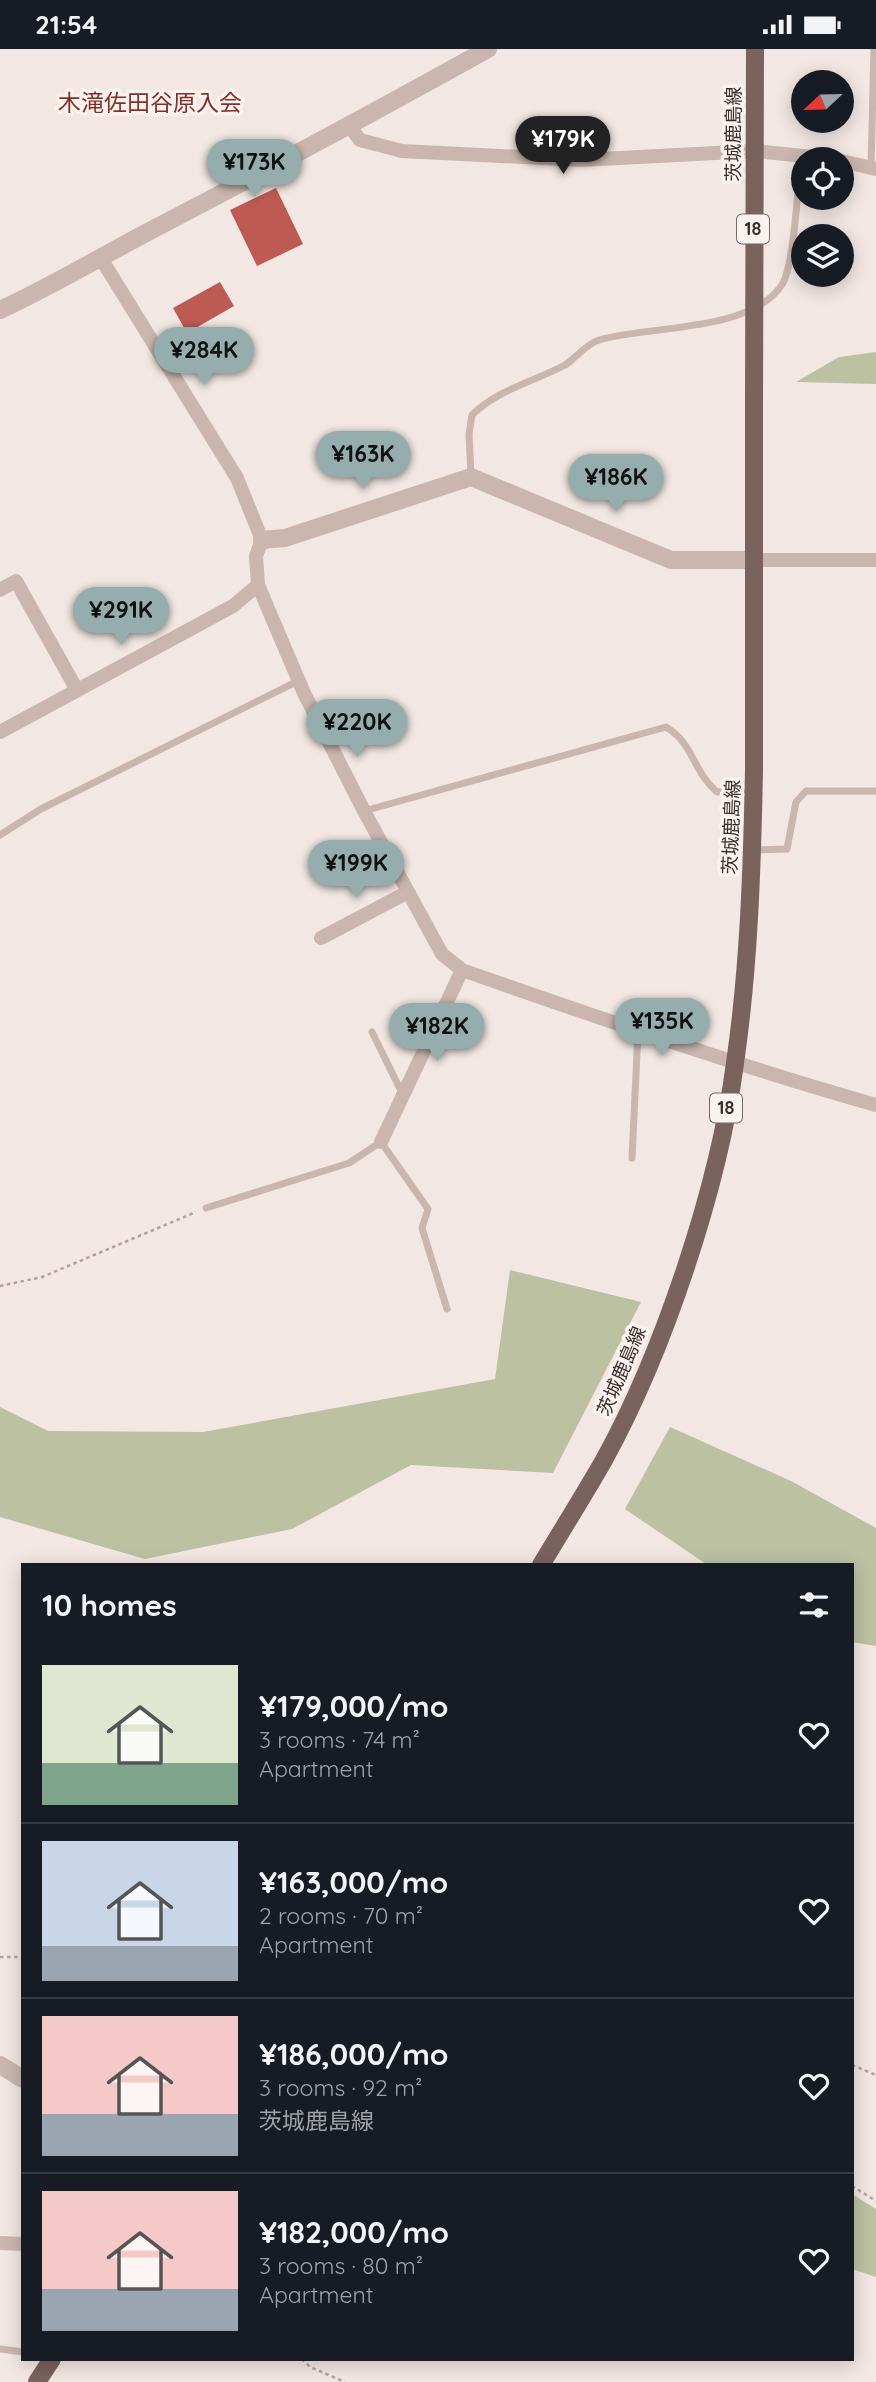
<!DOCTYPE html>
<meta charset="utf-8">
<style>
:root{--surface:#171b24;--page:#20242c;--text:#f1f3f6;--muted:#9ea1a6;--line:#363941;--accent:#95adac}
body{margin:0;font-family:Quicksand,"Noto Sans JP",sans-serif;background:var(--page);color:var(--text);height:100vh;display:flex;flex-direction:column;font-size:26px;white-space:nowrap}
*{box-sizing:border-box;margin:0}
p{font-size:23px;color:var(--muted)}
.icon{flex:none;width:38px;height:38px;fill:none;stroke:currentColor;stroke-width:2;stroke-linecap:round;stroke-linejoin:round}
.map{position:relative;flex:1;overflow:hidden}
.drawer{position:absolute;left:21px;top:1514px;width:833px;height:798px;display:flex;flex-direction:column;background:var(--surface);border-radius:0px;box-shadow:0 4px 18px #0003}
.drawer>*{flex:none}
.needle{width:46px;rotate:248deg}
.buttons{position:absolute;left:791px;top:21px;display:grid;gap:14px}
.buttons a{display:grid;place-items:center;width:63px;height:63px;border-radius:50%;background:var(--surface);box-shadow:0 4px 18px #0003;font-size:35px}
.price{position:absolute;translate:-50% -60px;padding:0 16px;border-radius:24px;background:var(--accent);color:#111;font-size:23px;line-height:46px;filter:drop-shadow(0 2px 4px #0008)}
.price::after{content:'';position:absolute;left:50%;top:42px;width:21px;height:16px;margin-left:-10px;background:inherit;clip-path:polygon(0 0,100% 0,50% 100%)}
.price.selected{background:#222;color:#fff}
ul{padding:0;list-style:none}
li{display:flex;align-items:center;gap:21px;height:175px;padding:0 21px}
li+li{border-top:2px solid var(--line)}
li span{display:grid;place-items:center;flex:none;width:196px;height:140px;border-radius:0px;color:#555}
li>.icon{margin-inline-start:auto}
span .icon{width:84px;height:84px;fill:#fffc;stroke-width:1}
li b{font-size:30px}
h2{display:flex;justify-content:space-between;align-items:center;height:84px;padding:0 21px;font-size:30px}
.status{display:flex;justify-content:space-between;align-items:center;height:49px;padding:0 35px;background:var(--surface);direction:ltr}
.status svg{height:19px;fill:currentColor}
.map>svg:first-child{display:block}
.green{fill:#bcc1a2}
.building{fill:#be5a54}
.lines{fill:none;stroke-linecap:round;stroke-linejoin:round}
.path{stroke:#b69f98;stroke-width:2.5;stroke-dasharray:3.5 3.5;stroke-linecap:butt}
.service{stroke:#cab6ae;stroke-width:7}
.minor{stroke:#cab6ae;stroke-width:14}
.tertiary{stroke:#cab6ae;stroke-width:18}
.primary{stroke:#7a625e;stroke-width:18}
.primary-bridge{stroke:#7a625e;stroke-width:18}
.labels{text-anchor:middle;stroke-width:7;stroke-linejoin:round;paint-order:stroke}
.shield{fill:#faf2ee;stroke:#736966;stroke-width:2}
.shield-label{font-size:18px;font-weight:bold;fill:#392e2c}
.street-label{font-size:19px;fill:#392e2c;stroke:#faf2ee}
.quarter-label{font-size:23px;fill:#832f2a;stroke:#faf2ee}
</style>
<div class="status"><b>21:54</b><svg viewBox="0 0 49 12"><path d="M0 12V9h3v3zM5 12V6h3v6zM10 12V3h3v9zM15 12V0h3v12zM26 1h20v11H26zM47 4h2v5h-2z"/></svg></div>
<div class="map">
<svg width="876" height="2333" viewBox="0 0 876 2333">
<rect width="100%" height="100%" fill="#f2e7e2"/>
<path class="green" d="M 876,303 L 876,335 L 796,333 L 839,308 Z
M 510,1221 L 641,1253 L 553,1424 L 411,1416 L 292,1480 L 145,1510 L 0,1468 L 0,1358 L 48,1382 L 203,1383 L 495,1330 Z
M 670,1378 L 791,1432 L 876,1479 L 876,1597 L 852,1593 L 852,1516 L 706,1515 L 625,1460 Z
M 852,2145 L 876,2160 L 876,2228 L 852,2220 Z"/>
<path class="building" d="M 276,139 L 303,195 L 257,217 L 230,161 Z
M 220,233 L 234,257 L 187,284 L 173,259 Z"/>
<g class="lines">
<path class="path" d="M 0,1237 L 42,1228 L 196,1163
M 0,1908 L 23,1908
M 852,2016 L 876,2026
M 852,2137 L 876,2152
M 302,2310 L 310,2318 L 345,2333"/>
<path class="service" d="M 871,118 L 874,0
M 471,427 L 469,385 L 472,366 C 499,340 533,333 565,316 C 576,309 586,295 599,291 C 649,276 753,284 783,234 C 794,214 798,136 801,108
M 364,762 L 666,678 C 695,696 691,720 717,743 L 753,740
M 0,786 L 41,760 L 298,632
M 752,801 L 787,800 L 796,753 L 806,742 L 876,742
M 372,983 L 403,1046
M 632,1109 L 638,982
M 206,1159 L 349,1114 L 381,1093 L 428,1160 L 422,1179 L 447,1260
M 0,2300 L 23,2303"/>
<path class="minor" d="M 350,78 L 360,91 L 402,102 L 581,111 L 754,102 L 833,110
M 842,112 L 876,120
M 100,208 L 237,429 L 262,491 L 256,507 L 258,536 L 304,644 L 364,762 L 442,905 L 462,921 C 599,969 736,1016 876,1056
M 758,511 L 876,511
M 0,541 L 16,532 L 77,641
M 0,683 L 233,557 L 258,536
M 321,889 L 408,843
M 381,1093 L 462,921
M 0,2194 L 23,2195"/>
<path class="tertiary" d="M 0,261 C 50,238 97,210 146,184 C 261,124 375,63 488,0
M 262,491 L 285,489 L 471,428 L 671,511 L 758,511
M 0,2016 L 23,2030"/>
<path class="primary" d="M 754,359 L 755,0
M 541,1516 C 562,1481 584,1446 604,1411 C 664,1302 719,1137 735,1014 C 749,918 752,820 754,722
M 37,2333 L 52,2310"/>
<path class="primary-bridge" d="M 754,722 L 754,359"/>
</g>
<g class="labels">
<g class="shield">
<rect x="737" y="165.5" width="32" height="29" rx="5"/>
<rect x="710" y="1044.5" width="32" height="29" rx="5"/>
</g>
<g class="shield-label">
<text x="753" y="186">18</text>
<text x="726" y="1065">18</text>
</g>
<g class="street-label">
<text transform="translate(733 85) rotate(-90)" y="7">茨城鹿島線</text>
<text transform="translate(731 778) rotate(-88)" y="7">茨城鹿島線</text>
<text transform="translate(621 1322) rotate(-67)" y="7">茨城鹿島線</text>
</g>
<g class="quarter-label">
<text x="150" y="62">木滝佐田谷原入会</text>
</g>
</g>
</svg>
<div class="buttons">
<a><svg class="needle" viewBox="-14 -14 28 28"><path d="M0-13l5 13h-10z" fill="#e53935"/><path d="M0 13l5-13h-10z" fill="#9ea1a6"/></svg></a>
<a><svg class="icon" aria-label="locate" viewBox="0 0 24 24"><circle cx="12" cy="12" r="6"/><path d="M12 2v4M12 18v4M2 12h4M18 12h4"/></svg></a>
<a><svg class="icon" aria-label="layers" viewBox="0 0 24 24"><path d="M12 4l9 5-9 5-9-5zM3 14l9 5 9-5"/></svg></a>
</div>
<b class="price selected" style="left:563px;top:127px">¥179K</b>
<b class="price" style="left:254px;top:150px">¥173K</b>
<b class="price" style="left:204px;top:338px">¥284K</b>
<b class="price" style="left:363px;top:442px">¥163K</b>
<b class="price" style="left:616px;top:465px">¥186K</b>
<b class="price" style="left:121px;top:598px">¥291K</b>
<b class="price" style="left:357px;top:710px">¥220K</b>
<b class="price" style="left:356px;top:851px">¥199K</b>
<b class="price" style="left:662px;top:1009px">¥135K</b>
<b class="price" style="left:437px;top:1014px">¥182K</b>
<section class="drawer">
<h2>10 homes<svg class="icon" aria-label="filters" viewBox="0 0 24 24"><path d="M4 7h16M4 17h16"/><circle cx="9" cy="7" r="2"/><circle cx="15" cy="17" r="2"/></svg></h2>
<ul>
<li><span style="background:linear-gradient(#dfe7d0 70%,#7fa58c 0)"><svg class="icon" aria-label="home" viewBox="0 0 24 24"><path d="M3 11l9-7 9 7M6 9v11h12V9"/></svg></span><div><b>¥179,000/mo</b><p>3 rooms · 74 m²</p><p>Apartment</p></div><svg class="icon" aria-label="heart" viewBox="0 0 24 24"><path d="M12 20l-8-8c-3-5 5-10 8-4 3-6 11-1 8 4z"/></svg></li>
<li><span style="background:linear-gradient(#c9d6e8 75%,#9aa5b1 0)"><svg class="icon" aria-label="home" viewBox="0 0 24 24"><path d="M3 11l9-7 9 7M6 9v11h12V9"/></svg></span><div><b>¥163,000/mo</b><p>2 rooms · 70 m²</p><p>Apartment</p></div><svg class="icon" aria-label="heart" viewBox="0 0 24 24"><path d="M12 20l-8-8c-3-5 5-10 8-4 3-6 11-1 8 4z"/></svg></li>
<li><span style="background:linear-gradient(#f6c9c9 70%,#9aa5b1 0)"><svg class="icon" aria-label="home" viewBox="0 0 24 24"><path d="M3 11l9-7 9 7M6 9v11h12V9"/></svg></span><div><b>¥186,000/mo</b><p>3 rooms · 92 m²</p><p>茨城鹿島線</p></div><svg class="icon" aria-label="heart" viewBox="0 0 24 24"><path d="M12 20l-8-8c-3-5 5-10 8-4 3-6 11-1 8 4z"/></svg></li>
<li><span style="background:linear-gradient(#f6c9c9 70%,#9aa5b1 0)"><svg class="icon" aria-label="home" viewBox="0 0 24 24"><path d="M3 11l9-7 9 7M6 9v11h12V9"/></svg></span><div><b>¥182,000/mo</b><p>3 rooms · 80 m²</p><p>Apartment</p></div><svg class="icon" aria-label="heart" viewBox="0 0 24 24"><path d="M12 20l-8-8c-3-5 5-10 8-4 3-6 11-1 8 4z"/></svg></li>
</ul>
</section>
</div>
